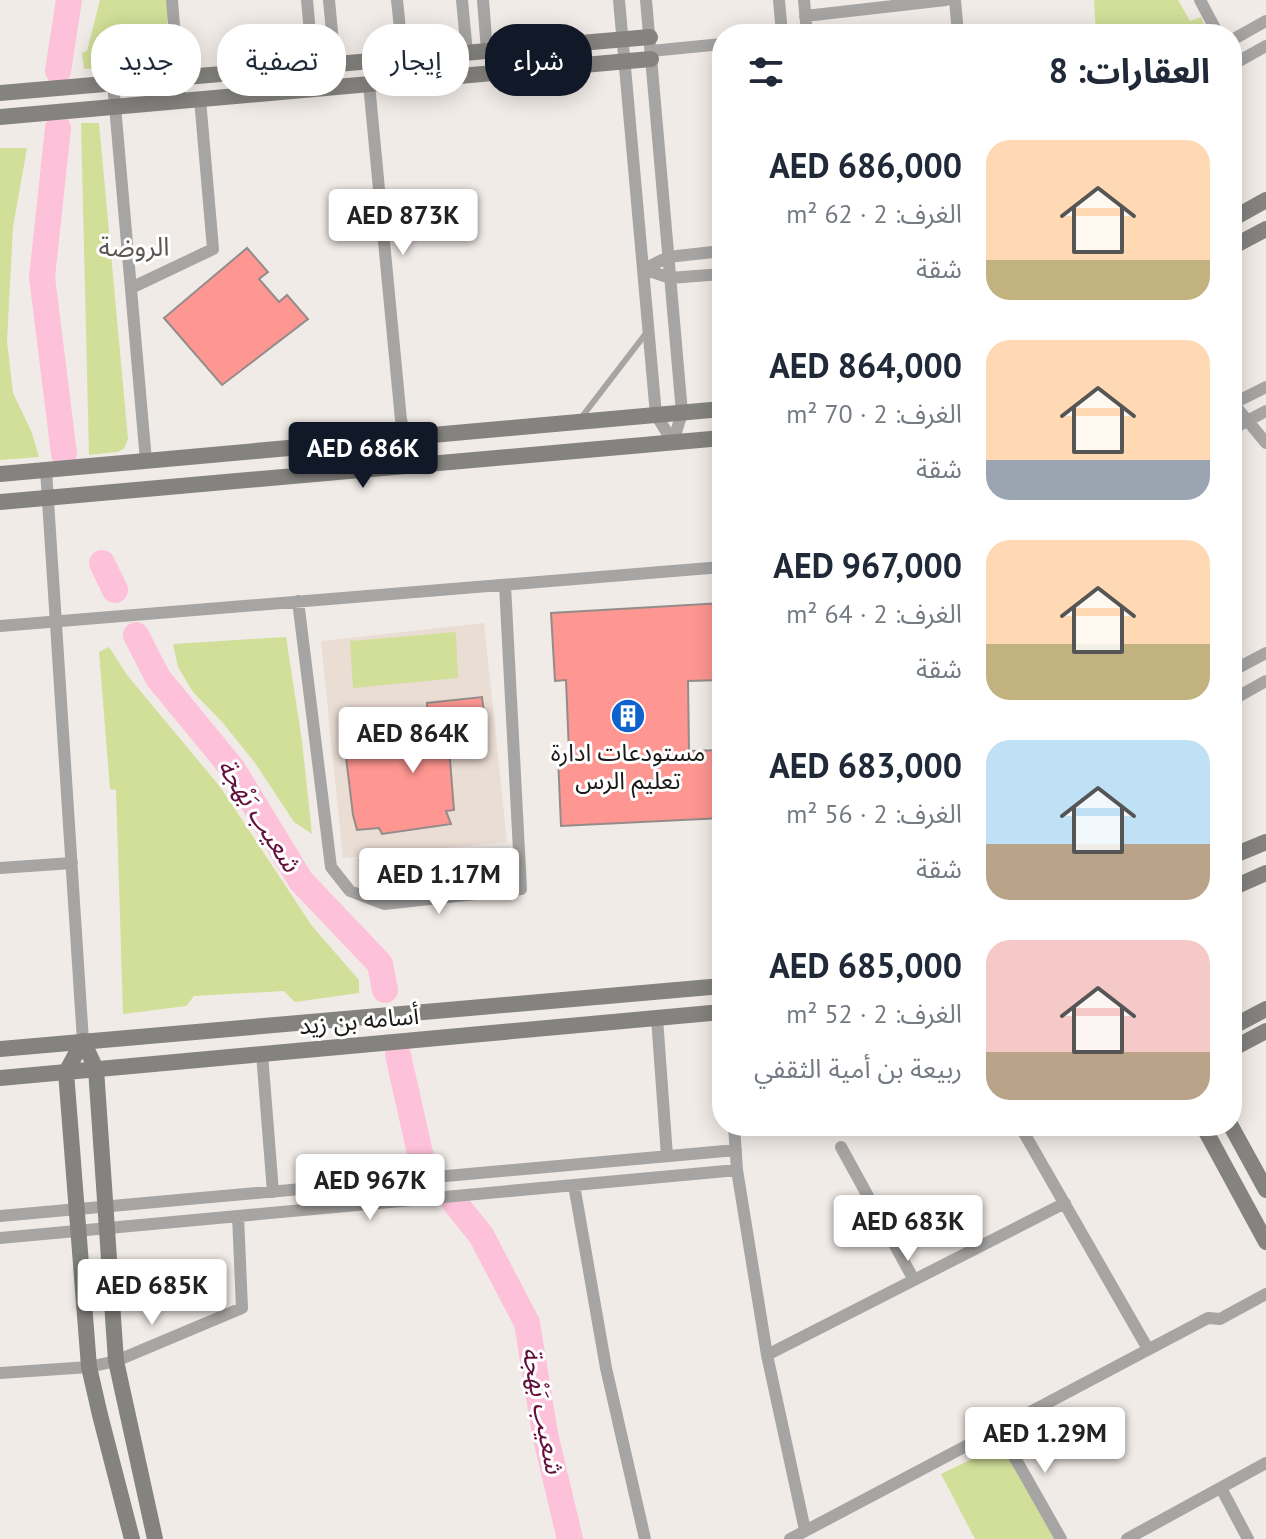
<!DOCTYPE html>
<html lang="ar">
<meta charset="utf-8">
<style>
:root{--surface:#fff;--page:#f6f6f7;--text:#1f2937;--muted:#747a83;--accent:#111827}
body{margin:0;font-family:"PT Sans","Noto Sans Arabic",sans-serif;background:var(--page);color:var(--text);direction:rtl;height:100vh;display:flex;flex-direction:column;font-size:30px;white-space:nowrap}
*{box-sizing:border-box;margin:0}
p{font-size:26px;color:var(--muted)}
.icon{flex:none;width:44px;height:44px;fill:none;stroke:currentColor;stroke-width:2;stroke-linecap:round;stroke-linejoin:round}
.map{position:relative;flex:1;overflow:hidden;direction:ltr}
.side{position:absolute;left:712px;top:24px;width:530px;height:1112px;display:flex;flex-direction:column;background:var(--surface);border-radius:32px;box-shadow:0 4px 20px #0003;direction:rtl}
.side>*{flex:none}
.hud{position:absolute;left:24px;top:24px;width:568px;height:72px;direction:rtl;display:flex;gap:16px}
.price{position:absolute;translate:-50% -68px;padding:0 18px;border-radius:8px;background:#fff;color:#222;font-size:26px;line-height:52px;filter:drop-shadow(0 2px 4px #0008)}
.price::after{content:'';position:absolute;left:50%;top:48px;width:24px;height:18px;margin-left:-12px;background:inherit;clip-path:polygon(0 0,100% 0,50% 100%)}
.price.current{background:var(--accent);color:#fff}
ul{padding:0;list-style:none}
li{display:flex;align-items:center;gap:24px;height:200px;padding:0 32px}
li span{display:grid;place-items:center;flex:none;width:224px;height:160px;border-radius:24px;color:#555}
li>.icon{margin-inline-start:auto}
span .icon{width:96px;height:96px;fill:#fffc;stroke-width:1}
li b{font-size:34px}
h2{display:flex;justify-content:space-between;align-items:center;height:96px;padding:0 32px;font-size:34px}
.pill{padding:0 28px;border-radius:32px;background:var(--surface);box-shadow:0 4px 20px #0003;font-size:28px;line-height:72px}
.pill.current{background:var(--accent);color:#fff}
.map>svg:first-child{display:block}
.built{fill:#eaddd4}
.green{fill:#d1df98}
.lines{fill:none;stroke-linecap:round;stroke-linejoin:round}
.river{stroke:#fdc1da;stroke-width:26}
.building{fill:#fe9691;stroke:#938c8b;stroke-width:2}
.lane{stroke:#a6a5a3;stroke-width:6}
.street{stroke:#a6a5a3;stroke-width:12}
.secondary{stroke:#85837f;stroke-width:16}
.labels{text-anchor:middle;stroke-width:6;stroke-linejoin:round;paint-order:stroke}
.poi-label{font-size:24px;fill:#1c1a18;stroke:#fff}
.street-label{font-size:24px;fill:#1c1a18;stroke:#fff}
.neighbourhood-label{font-size:26px;fill:#5b5653;stroke:#fff}
.water-label{font-size:26px;font-style:italic;fill:#630f3e;stroke:#fff}
</style>
<div class="map">
<svg width="1266" height="1539" viewBox="0 0 1266 1539">
<rect width="100%" height="100%" fill="#f1ebe7"/>
<path class="built" d="M 484,623 L 507,842 L 343,858 L 321,641 Z"/>
<path class="green" d="M 100,0 L 168,0 L 166,55 L 134,66 L 84,69 L 82,53 L 87,51 Z
M 1094,0 L 1178,0 L 1190,21 L 1201,17 L 1208,34 L 1096,34 Z
M 81,123 L 99,123 L 128,439 L 124,449 L 117,452 L 89,455 Z
M 0,148 L 27,148 L 13,227 L 7,341 L 13,393 L 32,433 L 39,457 L 0,460 Z
M 456,632 L 458,678 L 353,688 L 350,641 Z
M 286,637 L 302,741 L 312,834 L 294,822 L 255,763 L 223,723 L 193,692 L 178,667 L 173,644 Z
M 109,647 L 127,675 L 221,788 L 312,926 L 359,980 L 359,993 L 295,1002 L 284,991 L 194,996 L 186,1006 L 123,1014 L 116,790 L 110,789 L 99,652 Z
M 1001,1445 L 1054,1539 L 975,1539 L 941,1474 Z"/>
<g class="lines">
<path class="river" d="M 58,71 L 69,0
M 58,128 L 42,277 L 64,454
M 102,563 L 115,590
M 136,635 L 158,678 L 232,768 L 301,881 L 380,964 L 385,990
M 398,1055 L 422,1162
M 455,1203 L 481,1235 L 527,1323 L 545,1434 L 570,1539"/>
</g>
<path class="building" d="M 247,248 L 268,272 L 259,279 L 279,302 L 287,295 L 308,319 L 222,385 L 164,318 Z
M 722,603 L 722,680 L 688,681 L 689,751 L 722,750 L 722,818 L 561,826 L 558,757 L 569,752 L 566,680 L 555,681 L 551,613 Z
M 482,697 L 486,731 L 448,735 L 454,810 L 446,811 L 451,824 L 382,834 L 379,828 L 357,830 L 353,815 L 346,757 L 429,749 L 427,703 Z"/>
<g class="lines">
<path class="lane" d="M 581,418 L 647,332"/>
<path class="street" d="M 172,0 L 180,101
M 307,0 L 313,66
M 329,0 L 335,64
M 397,0 L 403,58
M 462,0 L 467,53
M 483,0 L 487,51
M 619,0 L 656,415 L 673,442 L 682,413 L 646,0
M 779,0 L 782,34
M 804,0 L 807,34
M 955,0 L 958,34
M 1200,0 L 1218,34
M 805,16 L 946,0
M 1232,40 L 1266,21
M 651,51 L 722,44
M 1232,65 L 1266,46
M 113,83 L 146,461
M 369,84 L 401,420 L 407,438
M 644,269 L 668,257 L 722,251
M 644,269 L 670,278 L 722,274
M 131,288 L 213,249 L 200,99
M 1232,402 L 1266,443
M 1232,404 L 1266,387
M 1232,429 L 1266,411
M 46,470 L 83,1041
M 298,601 L 331,867 L 350,891 L 384,904 L 521,889 L 505,585
M 0,626 L 722,567
M 1232,671 L 1266,653
M 1232,700 L 1266,681
M 0,868 L 72,863
M 657,1018 L 667,1156
M 262,1054 L 273,1192
M 734,1126 L 737,1170 L 767,1355 L 805,1530
M 1020,1126 L 1148,1349
M 841,1147 L 914,1280
M 574,1185 L 606,1368 L 645,1539
M 0,1216 L 736,1150
M 0,1238 L 737,1170
M 767,1355 L 1065,1203
M 0,1373 L 89,1367 L 116,1361 L 242,1308 L 238,1216
M 998,1428 L 1061,1539
M 1221,1488 L 1248,1539
M 790,1539 L 1208,1318 L 1220,1319 L 1266,1294
M 1127,1539 L 1266,1463"/>
<path class="secondary" d="M 0,93 L 650,37
M 0,117 L 651,59
M 1232,219 L 1266,200
M 1232,247 L 1266,229
M 0,474 L 722,409
M 0,502 L 722,438
M 1232,856 L 1266,842
M 1232,888 L 1266,873
M 1232,1027 L 1266,1009
M 83,1041 L 66,1072 L 89,1367 L 100,1415 L 132,1539
M 83,1041 L 96,1069 L 116,1361 L 155,1539
M 0,1049 L 722,986
M 1232,1049 L 1266,1031
M 0,1078 L 722,1012
M 1203,1126 L 1266,1242
M 1231,1126 L 1266,1190"/>
</g>
<defs>
<g id="building-disc" transform="scale(1.8)"><circle r="9.5" fill="#0e63cc" stroke="#fff"/><path d="M-4-6H4V6H1V3H-1V6H-4ZM-2.5-4.3h1.7v1.8h-1.7ZM.8-4.3h1.7v1.8H.8ZM-2.5-1h1.7V.8h-1.7ZM.8-1h1.7V.8H.8Z" fill="#fff"/></g>
</defs>
<g fill-rule="evenodd">
<use href="#building-disc" x="628" y="716"/>
</g>
<g class="labels">
<g class="poi-label">
<text x="628" y="761">مستودعات ادارة<tspan x="628" dy="28">تعليم الرس</tspan></text>
</g>
<g class="street-label">
<text transform="translate(359 1021) rotate(-5)" y="8">أسامه بن زيد</text>
</g>
<g class="neighbourhood-label">
<text x="134" y="256">الروضة</text>
</g>
<g class="water-label">
<text transform="translate(259 815) rotate(57)" y="9">شعيب بَهْجة</text>
<text transform="translate(543 1410) rotate(79)" y="9">شعيب بَهْجة</text>
</g>
</g>
</svg>
<b class="price" style="left:403px;top:257px">AED 873K</b>
<b class="price current" style="left:363px;top:490px">AED 686K</b>
<b class="price" style="left:413px;top:775px">AED 864K</b>
<b class="price" style="left:439px;top:916px">AED 1.17M</b>
<b class="price" style="left:370px;top:1222px">AED 967K</b>
<b class="price" style="left:908px;top:1263px">AED 683K</b>
<b class="price" style="left:152px;top:1327px">AED 685K</b>
<b class="price" style="left:1045px;top:1475px">AED 1.29M</b>
<div class="hud">
<a class="pill current">شراء</a>
<a class="pill">إيجار</a>
<a class="pill">تصفية</a>
<a class="pill">جديد</a>
</div>
<section class="side">
<h2>العقارات: 8<svg class="icon" aria-label="filters" viewBox="0 0 24 24"><path d="M4 7h16M4 17h16"/><circle cx="9" cy="7" r="2"/><circle cx="15" cy="17" r="2"/></svg></h2>
<ul>
<li><span style="background:linear-gradient(#ffd9b3 75%,#c2b280 0)"><svg class="icon" aria-label="home" viewBox="0 0 24 24"><path d="M3 11l9-7 9 7M6 9v11h12V9"/></svg></span><div><b>AED 686,000</b><p>الغرف: 2 · 62 m²</p><p>شقة</p></div></li>
<li><span style="background:linear-gradient(#ffd9b3 75%,#9aa5b1 0)"><svg class="icon" aria-label="home" viewBox="0 0 24 24"><path d="M3 11l9-7 9 7M6 9v11h12V9"/></svg></span><div><b>AED 864,000</b><p>الغرف: 2 · 70 m²</p><p>شقة</p></div></li>
<li><span style="background:linear-gradient(#ffd9b3 65%,#c2b280 0)"><svg class="icon" aria-label="home" viewBox="0 0 24 24"><path d="M3 11l9-7 9 7M6 9v11h12V9"/></svg></span><div><b>AED 967,000</b><p>الغرف: 2 · 64 m²</p><p>شقة</p></div></li>
<li><span style="background:linear-gradient(#bfe0f5 65%,#b9a48a 0)"><svg class="icon" aria-label="home" viewBox="0 0 24 24"><path d="M3 11l9-7 9 7M6 9v11h12V9"/></svg></span><div><b>AED 683,000</b><p>الغرف: 2 · 56 m²</p><p>شقة</p></div></li>
<li><span style="background:linear-gradient(#f6c9c9 70%,#b9a48a 0)"><svg class="icon" aria-label="home" viewBox="0 0 24 24"><path d="M3 11l9-7 9 7M6 9v11h12V9"/></svg></span><div><b>AED 685,000</b><p>الغرف: 2 · 52 m²</p><p>ربيعة بن أمية الثقفي</p></div></li>
</ul>
</section>
</div>
